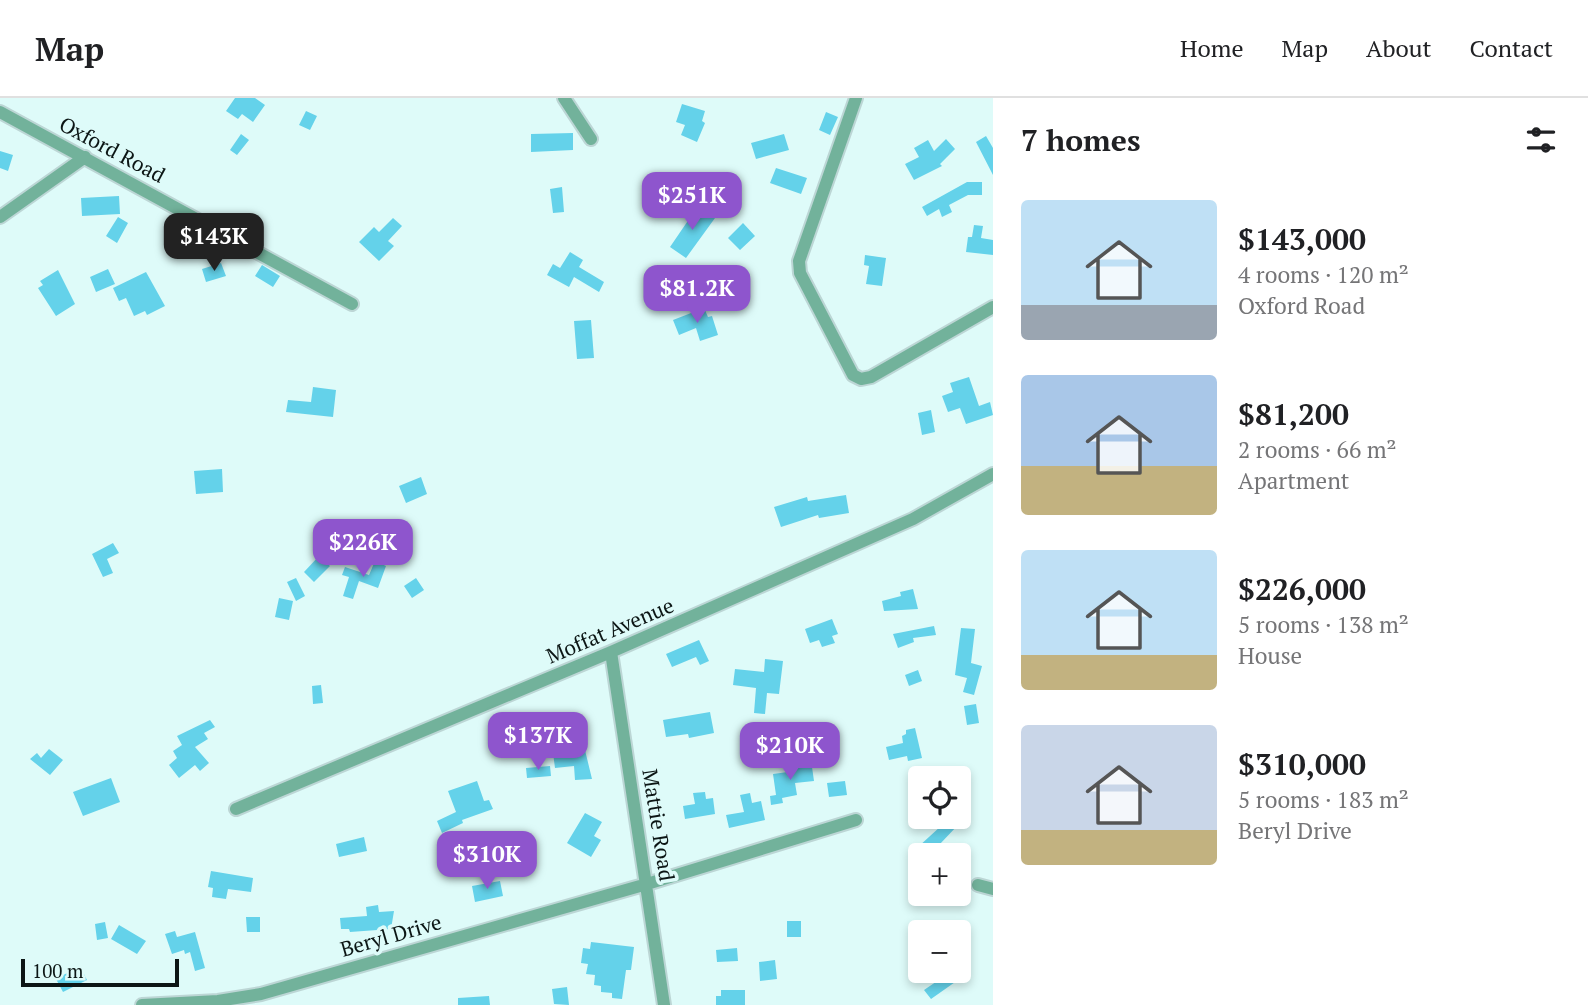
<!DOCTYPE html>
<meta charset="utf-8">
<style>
:root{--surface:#fff;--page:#f2f2f2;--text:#202124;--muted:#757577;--line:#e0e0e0;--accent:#8e55cd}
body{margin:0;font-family:"PT Serif",serif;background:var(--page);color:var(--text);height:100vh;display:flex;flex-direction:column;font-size:26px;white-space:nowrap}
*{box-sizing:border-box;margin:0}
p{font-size:23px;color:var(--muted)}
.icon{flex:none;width:38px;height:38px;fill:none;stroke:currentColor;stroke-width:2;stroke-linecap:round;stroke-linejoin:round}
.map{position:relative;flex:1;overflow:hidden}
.panel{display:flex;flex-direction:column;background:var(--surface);width:595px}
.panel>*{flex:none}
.buttons{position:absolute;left:908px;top:668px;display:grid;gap:14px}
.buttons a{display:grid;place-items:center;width:63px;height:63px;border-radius:7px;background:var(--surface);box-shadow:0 4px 10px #0003;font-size:35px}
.scale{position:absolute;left:21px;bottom:18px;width:158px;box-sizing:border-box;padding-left:7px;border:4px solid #0c1615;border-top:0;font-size:19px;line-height:24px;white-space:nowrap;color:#0c1615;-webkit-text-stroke:5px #defbf9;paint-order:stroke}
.price{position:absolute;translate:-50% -60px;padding:0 16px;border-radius:14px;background:var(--accent);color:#fff;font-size:23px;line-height:46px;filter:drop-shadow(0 2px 4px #0008)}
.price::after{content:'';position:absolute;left:50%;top:42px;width:21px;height:16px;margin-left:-10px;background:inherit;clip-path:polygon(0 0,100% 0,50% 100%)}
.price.on{background:#222;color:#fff}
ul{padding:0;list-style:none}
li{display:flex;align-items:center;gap:21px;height:175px;padding:0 28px}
li span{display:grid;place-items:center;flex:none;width:196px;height:140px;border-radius:7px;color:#555}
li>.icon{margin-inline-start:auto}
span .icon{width:84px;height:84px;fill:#fffc;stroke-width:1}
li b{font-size:30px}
h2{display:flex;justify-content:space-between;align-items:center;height:84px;padding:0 28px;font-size:30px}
header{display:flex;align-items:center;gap:42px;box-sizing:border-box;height:98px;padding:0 35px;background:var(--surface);border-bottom:2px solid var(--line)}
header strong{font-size:33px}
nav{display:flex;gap:38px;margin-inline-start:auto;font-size:24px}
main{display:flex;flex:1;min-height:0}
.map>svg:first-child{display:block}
.building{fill:#64d2ea}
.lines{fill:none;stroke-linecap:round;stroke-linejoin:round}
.minor-casing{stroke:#bcd6d5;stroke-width:16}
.minor{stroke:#72b29b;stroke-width:12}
.labels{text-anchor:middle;stroke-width:7;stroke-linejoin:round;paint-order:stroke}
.street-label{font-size:21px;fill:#0c1615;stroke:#defbf9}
</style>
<header>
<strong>Map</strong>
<nav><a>Home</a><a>Map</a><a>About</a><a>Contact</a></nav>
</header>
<main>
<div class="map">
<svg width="993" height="907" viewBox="0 0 993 907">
<rect width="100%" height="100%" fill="#defbf9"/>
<path class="building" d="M 235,0 L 255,0 L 265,7 L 253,24 L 242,16 L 238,21 L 226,13 Z
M 682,6 L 705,13 L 702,23 L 705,25 L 697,44 L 681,37 L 685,27 L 676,24 Z
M 306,13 L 317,18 L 310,32 L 299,27 Z
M 826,14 L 838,19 L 830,37 L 819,32 Z
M 573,35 L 573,52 L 531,54 L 531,36 Z
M 241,36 L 249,42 L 237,57 L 230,52 Z
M 784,36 L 789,52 L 756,61 L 751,45 Z
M 986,38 L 993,50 L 993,77 L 976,44 Z
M 946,41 L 955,51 L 940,66 L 942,68 L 914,82 L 905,66 L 919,59 L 914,50 L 928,42 L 934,53 Z
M 0,53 L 13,57 L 8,73 L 0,70 Z
M 776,70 L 807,80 L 801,96 L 770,85 Z
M 967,84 L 982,84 L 982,97 L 968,97 L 949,107 L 952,114 L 942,119 L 939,111 L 927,118 L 922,109 Z
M 562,89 L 564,114 L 553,115 L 550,91 Z
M 119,98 L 120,116 L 82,118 L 81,100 Z
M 698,108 L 715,120 L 686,160 L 670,149 Z
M 118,119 L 128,125 L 117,145 L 106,138 Z
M 393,120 L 402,128 L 388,143 L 394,148 L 379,163 L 359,144 L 374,129 L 379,134 Z
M 743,125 L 755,138 L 740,152 L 728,140 Z
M 974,127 L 983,128 L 981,140 L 993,142 L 993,157 L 966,154 L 968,139 L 972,139 Z
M 570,154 L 583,162 L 579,169 L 604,184 L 599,194 L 574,179 L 569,189 L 547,177 L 553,166 L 560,170 Z
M 865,157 L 886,160 L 882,188 L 866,186 L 869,168 L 864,167 Z
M 221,165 L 226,178 L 206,184 L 202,171 Z
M 262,167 L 280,178 L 273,189 L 255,178 Z
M 108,171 L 115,186 L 96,194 L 90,179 Z
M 58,172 L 75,206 L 56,218 L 38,190 L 43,187 L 40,183 Z
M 146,174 L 165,208 L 147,217 L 145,213 L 134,218 L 126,200 L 119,203 L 113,190 Z
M 704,210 L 708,219 L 712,218 L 718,237 L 700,243 L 696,230 L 679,237 L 673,222 Z
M 591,222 L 594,260 L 577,261 L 574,223 Z
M 969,279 L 979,308 L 990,304 L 993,317 L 966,326 L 960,310 L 948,314 L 942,298 L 953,294 L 950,285 Z
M 313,289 L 336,292 L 333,319 L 286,314 L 288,302 L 311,304 Z
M 931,312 L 935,334 L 922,337 L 918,315 Z
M 222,371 L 223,394 L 196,396 L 194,373 Z
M 421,379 L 427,396 L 406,405 L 399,388 Z
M 846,397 L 849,415 L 819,420 L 818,417 L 781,429 L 774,409 L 807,399 L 808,403 Z
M 113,445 L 119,455 L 107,461 L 113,475 L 103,479 L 92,456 Z
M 319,458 L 330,468 L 314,484 L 304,474 Z
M 375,463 L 386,468 L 378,490 L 359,483 L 353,501 L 343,498 L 349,479 L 342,477 L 345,469 L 369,477 Z
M 296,480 L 305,498 L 296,503 L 287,484 Z
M 416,480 L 424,492 L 412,500 L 404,488 Z
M 913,491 L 918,511 L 884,513 L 882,503 L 901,498 L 900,494 Z
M 279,500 L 293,503 L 289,522 L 275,519 Z
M 832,521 L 838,536 L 832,538 L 835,545 L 822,549 L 819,542 L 810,545 L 805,531 Z
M 934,528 L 936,537 L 913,540 L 914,544 L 898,550 L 893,536 Z
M 961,530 L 975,531 L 971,565 L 982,568 L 974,597 L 963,594 L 967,580 L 955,577 Z
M 699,542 L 709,563 L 700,567 L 696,559 L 672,569 L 666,556 Z
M 765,561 L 783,563 L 779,596 L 767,595 L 765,616 L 754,615 L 756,590 L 733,587 L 735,571 L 764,574 Z
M 918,572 L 922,583 L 909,588 L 905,577 Z
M 321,587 L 323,605 L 313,606 L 312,588 Z
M 976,606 L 979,625 L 967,627 L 964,608 Z
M 710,614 L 714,635 L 689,640 L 688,636 L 666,639 L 663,622 Z
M 210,622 L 215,629 L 204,635 L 208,641 L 195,649 L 209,665 L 200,673 L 195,667 L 179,680 L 169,667 L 177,660 L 173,653 L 182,647 L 177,638 Z
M 915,630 L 922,660 L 908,663 L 907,658 L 889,662 L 886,649 L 903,645 L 902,638 L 906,636 L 906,632 Z
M 567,645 L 568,651 L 584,648 L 592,681 L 575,682 L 574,668 L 555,670 L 552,647 Z
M 49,651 L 63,662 L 50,677 L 30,661 L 37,655 L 41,660 Z
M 804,664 L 805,670 L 812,669 L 814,683 L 795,685 L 797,697 L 782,700 L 783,705 L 771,707 L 770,698 L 776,697 L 773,676 L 795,673 L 794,665 Z
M 550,668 L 551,678 L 527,680 L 526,670 Z
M 111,680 L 120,704 L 83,718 L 73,694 Z
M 477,683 L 484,703 L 489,702 L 493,711 L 462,722 L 463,725 L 442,735 L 437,723 L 456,714 L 448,693 Z
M 845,683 L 847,697 L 829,699 L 827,685 Z
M 705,694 L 706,701 L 713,700 L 715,716 L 685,721 L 683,708 L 695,706 L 693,695 Z
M 750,695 L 752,705 L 761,703 L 765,722 L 729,730 L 726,717 L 744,714 L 740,697 Z
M 585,715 L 602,724 L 594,738 L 601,742 L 591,759 L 567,745 Z
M 945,719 L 958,727 L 939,747 L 943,751 L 936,758 L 926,758 L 918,749 L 941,728 L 939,726 Z
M 364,739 L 367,753 L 339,759 L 336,746 Z
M 211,773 L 253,780 L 251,794 L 228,791 L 226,801 L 212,799 L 213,790 L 208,789 Z
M 500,783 L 503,798 L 475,804 L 472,788 Z
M 378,807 L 379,814 L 394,813 L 391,831 L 350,834 L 349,831 L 341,831 L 340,820 L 367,818 L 366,809 Z
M 246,819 L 260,819 L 260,834 L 247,834 Z
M 787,823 L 801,823 L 801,839 L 787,839 Z
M 105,824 L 108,840 L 97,842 L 95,826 Z
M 119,827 L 146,843 L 137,856 L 111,841 Z
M 175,833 L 177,839 L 195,834 L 205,870 L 195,873 L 190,854 L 185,856 L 184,852 L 172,856 L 165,836 Z
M 591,844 L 634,849 L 631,872 L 626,872 L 622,901 L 612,900 L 612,895 L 601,894 L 601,888 L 594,887 L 595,877 L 586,876 L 588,866 L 581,865 L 583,850 L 590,851 Z
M 737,850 L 738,863 L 717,864 L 716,852 Z
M 775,862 L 777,881 L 760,883 L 759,864 Z
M 80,868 L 87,882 L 63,894 L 56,881 Z
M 952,873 L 958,882 L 931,901 L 924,892 Z
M 567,889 L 569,907 L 554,906 L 552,891 Z
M 721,892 L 745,892 L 745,907 L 716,907 L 716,898 L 721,898 Z
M 489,898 L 490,907 L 458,907 L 458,900 Z"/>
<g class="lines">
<g class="minor-casing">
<path id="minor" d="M 564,0 L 591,41
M 856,0 L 799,163 L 800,175 L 853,277 L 861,281 L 871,279 L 993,209
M 0,14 L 352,206
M 0,119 L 85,59
M 611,554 L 664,907
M 236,711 L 611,554 L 913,421 L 993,376
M 978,787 L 993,791
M 142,907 L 218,903 L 261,896 L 647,786 L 856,722"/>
</g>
<use href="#minor" class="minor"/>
</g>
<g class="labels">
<g class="street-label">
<text transform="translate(112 52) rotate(28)" y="7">Oxford Road</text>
<text transform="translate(610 533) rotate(-23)" y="7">Moffat Avenue</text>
<text transform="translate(658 727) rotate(81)" y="7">Mattie Road</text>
<text transform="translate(391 838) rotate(-16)" y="7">Beryl Drive</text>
</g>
</g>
</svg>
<div class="buttons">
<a><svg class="icon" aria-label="locate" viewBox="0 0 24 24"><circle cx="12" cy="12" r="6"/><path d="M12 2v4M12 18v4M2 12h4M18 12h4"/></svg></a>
<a>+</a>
<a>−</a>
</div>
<div class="scale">100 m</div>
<b class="price" style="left:692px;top:134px">$251K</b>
<b class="price on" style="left:214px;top:175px">$143K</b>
<b class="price" style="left:697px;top:227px">$81.2K</b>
<b class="price" style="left:363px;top:481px">$226K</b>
<b class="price" style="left:538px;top:674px">$137K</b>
<b class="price" style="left:790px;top:684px">$210K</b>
<b class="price" style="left:487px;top:793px">$310K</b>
</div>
<section class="panel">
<h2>7 homes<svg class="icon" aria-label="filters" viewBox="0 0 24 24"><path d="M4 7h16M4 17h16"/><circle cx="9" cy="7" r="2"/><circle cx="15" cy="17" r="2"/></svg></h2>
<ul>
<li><span style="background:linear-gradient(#bfe0f5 75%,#9aa5b1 0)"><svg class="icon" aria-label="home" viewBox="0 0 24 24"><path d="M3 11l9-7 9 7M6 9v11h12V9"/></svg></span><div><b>$143,000</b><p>4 rooms · 120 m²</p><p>Oxford Road</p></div></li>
<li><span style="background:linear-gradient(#a9c7e8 65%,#c2b280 0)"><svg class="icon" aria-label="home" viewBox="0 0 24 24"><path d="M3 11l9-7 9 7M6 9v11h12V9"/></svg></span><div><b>$81,200</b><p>2 rooms · 66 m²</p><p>Apartment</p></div></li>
<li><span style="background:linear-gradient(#bfe0f5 75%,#c2b280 0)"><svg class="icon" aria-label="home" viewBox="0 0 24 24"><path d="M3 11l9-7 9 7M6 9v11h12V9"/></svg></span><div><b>$226,000</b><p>5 rooms · 138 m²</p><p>House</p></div></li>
<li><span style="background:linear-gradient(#c9d6e8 75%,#c2b280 0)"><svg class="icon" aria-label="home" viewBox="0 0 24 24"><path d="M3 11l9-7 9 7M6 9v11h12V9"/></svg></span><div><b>$310,000</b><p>5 rooms · 183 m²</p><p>Beryl Drive</p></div></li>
</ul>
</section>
</main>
